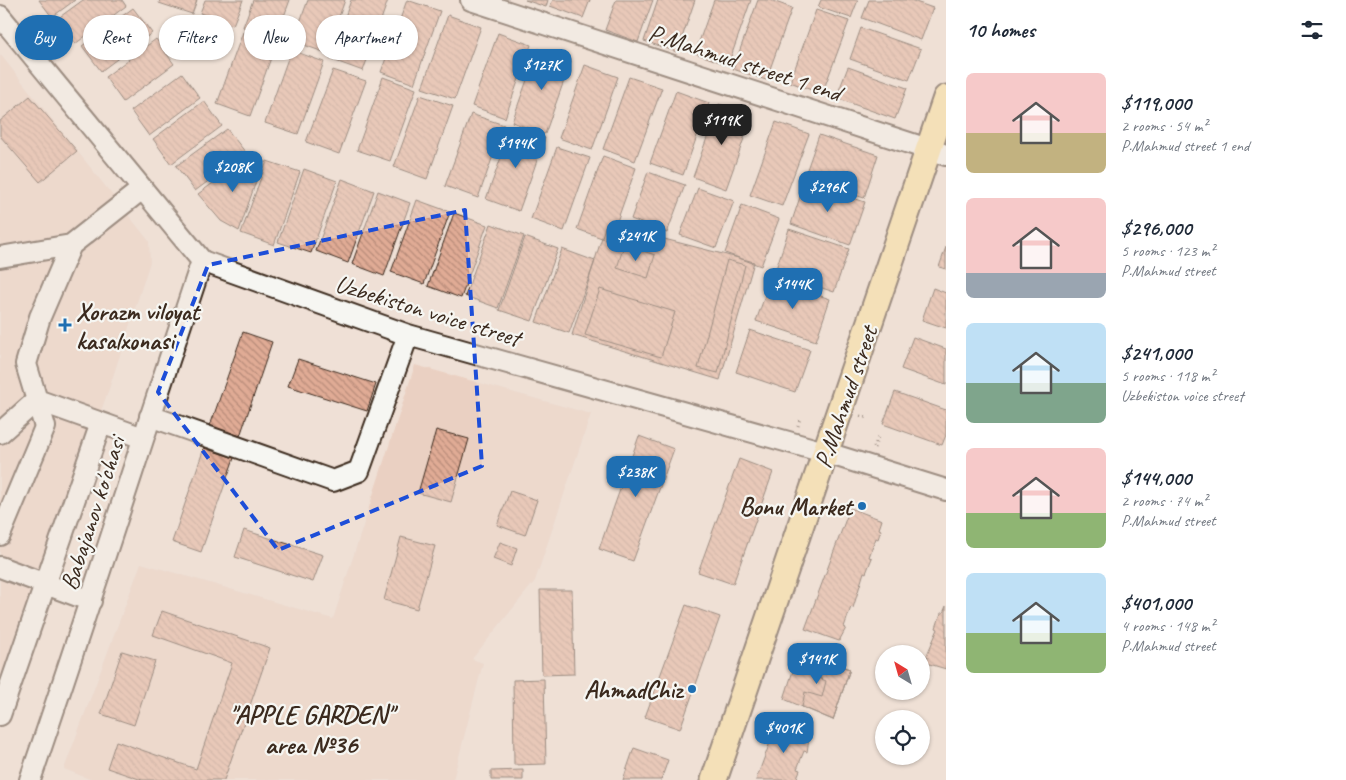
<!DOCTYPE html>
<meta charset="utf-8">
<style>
:root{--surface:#fff;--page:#f2f2f3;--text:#1f2937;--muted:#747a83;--accent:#1f6fb2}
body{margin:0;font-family:Caveat,sans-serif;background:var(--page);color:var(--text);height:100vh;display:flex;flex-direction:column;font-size:19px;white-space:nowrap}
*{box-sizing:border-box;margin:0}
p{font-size:16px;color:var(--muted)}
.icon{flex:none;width:28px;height:28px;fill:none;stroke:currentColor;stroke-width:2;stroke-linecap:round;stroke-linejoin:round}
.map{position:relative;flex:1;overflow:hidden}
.panel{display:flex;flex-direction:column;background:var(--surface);width:400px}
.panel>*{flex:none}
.guide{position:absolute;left:15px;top:15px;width:475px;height:45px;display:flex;gap:10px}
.needle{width:32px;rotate:323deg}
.controls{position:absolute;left:875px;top:645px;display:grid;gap:10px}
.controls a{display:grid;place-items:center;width:55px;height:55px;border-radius:50%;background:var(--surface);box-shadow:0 1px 4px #0004;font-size:25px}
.price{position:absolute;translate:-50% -42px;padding:0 11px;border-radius:10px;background:var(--accent);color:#fff;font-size:16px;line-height:32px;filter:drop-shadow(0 1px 2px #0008)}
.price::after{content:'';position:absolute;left:50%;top:30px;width:15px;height:11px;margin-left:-8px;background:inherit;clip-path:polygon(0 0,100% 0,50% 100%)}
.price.active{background:#222;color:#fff}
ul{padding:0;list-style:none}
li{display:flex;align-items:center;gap:15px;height:125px;padding:0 20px}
li span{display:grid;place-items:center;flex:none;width:140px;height:100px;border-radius:8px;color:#555}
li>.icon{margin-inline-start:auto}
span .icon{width:60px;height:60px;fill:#fffc;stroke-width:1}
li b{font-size:21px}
h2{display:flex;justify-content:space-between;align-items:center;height:60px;padding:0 20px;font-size:21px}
.pill{padding:0 18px;border-radius:22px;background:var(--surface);box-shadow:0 1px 4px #0004;font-size:18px;line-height:45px}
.pill.active{background:var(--accent);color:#fff}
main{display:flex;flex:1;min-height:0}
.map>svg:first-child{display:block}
.built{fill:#ead0c2}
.building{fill:url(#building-back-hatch);stroke:#3b2a1e}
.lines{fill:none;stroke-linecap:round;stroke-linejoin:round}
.minor-casing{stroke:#3b2a1e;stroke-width:24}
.major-casing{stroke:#3b2a1e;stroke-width:29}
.path{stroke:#3b2a1e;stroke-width:3;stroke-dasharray:1 4;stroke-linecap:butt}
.minor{stroke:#f6f6f2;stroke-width:20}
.major{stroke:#fadf96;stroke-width:25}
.marked{fill:none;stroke:#1d4ed8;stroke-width:4;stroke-dasharray:10 6;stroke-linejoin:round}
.poi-dot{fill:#1f6fb2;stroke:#f6f6f2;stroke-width:2}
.labels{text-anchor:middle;stroke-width:4.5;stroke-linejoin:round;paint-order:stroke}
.street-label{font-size:25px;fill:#3b2a1e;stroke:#f6f6f2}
.poi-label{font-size:25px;font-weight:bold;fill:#3b2a1e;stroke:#f6f6f2;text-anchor:end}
.neighbourhood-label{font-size:26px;font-weight:bold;fill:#3b2a1e;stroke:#f6f6f2}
</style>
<main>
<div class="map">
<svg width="946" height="780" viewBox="0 0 946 780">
<defs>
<pattern id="building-back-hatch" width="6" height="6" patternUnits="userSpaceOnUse" patternTransform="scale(1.25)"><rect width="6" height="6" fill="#e0ab95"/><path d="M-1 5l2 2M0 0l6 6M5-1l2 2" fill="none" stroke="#b78b79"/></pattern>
</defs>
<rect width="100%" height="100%" fill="#efe0d6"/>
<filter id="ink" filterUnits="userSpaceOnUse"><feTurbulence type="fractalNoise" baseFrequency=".02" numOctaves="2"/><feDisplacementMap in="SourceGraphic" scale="10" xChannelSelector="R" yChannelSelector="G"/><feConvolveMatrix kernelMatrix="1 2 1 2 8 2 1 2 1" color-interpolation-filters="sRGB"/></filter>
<g filter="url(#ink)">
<path class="built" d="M 0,54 L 149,241 L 150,262 L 109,389 L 0,687 Z
M 415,365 L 591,414 L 535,581 L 472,659 L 483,663 L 453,780 L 92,780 L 64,769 L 141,563 L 333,619 Z"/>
<path class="building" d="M 39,0 L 75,0 L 52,17 Z
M 83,0 L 122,0 L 126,6 L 75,44 L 57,19 Z
M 160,0 L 197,0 L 192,14 L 159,3 Z
M 205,0 L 243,0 L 233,25 L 200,13 Z
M 253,0 L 290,0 L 276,38 L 243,27 Z
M 308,0 L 345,0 L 326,53 L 293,41 Z
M 351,0 L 388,0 L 363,71 L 330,59 Z
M 407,0 L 440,11 L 414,84 L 381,72 Z
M 525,0 L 548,0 L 546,7 Z
M 553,0 L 590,0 L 583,18 L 550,6 Z
M 616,0 L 653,0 L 638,42 L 605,30 Z
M 658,0 L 695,0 L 677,52 L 644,41 Z
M 714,0 L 751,0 L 728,65 L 695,53 Z
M 758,0 L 770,0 L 792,8 L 766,80 L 733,69 Z
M 821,0 L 858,0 L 851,18 L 818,7 Z
M 869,0 L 910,0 L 933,8 L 921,40 L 862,18 Z
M 133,8 L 152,33 L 101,71 L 82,46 Z
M 816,10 L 849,21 L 822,94 L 790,82 Z
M 448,15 L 481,27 L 455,99 L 422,88 Z
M 861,28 L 921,49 L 909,80 L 850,59 Z
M 243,32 L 276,44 L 250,116 L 217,104 Z
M 498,33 L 531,45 L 505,118 L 472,106 Z
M 156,39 L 174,64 L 123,102 L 105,77 Z
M 538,49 L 571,61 L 545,134 L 512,122 Z
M 291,50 L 324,62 L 298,134 L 265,123 Z
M 585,65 L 618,77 L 592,150 L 559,138 Z
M 848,67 L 907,88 L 895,119 L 836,98 Z
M 333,70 L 366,81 L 339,154 L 306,142 Z
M 182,73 L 200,98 L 149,136 L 131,111 Z
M 383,77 L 416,89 L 390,161 L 357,150 Z
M 629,77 L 662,88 L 635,161 L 603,149 Z
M 676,91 L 709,103 L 683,175 L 650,163 Z
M 420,95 L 453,106 L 427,179 L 394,167 Z
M 30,96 L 77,151 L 40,182 L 0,136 L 0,121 Z
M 204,101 L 222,126 L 171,164 L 153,139 Z
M 719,104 L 752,116 L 726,189 L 693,177 Z
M 471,114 L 504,125 L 478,198 L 445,186 Z
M 776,122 L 809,134 L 782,206 L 750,195 Z
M 512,127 L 545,138 L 519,211 L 486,199 Z
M 227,129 L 246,153 L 195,191 L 176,166 Z
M 819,135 L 878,155 L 864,198 L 804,178 Z
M 557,147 L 590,158 L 564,231 L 531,219 Z
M 603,156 L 636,168 L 610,241 L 577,229 Z
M 249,157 L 263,161 L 239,231 L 221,221 L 198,194 Z
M 267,161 L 300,172 L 274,245 L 241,233 Z
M 304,169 L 337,181 L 311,253 L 278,242 Z
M 648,172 L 685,185 L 667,233 L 631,219 Z
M 342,179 L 374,191 L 348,263 L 316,251 Z
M 805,182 L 865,202 L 850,245 L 791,224 Z
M 698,188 L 734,201 L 716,248 L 680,235 Z
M 378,191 L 410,203 L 384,276 L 352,264 Z
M 417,200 L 450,212 L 424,284 L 391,272 Z
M 742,205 L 779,219 L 761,266 L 725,253 Z
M 454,213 L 487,225 L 461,298 L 428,286 Z
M 491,224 L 524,236 L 498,308 L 465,296 Z
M 606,224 L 754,262 L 720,380 L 572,335 Z
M 789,229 L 849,249 L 834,292 L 775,272 Z
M 525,237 L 558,249 L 532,321 L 499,310 Z
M 624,245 L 655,255 L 648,278 L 617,268 Z
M 946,247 L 946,269 L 939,267 Z
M 562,249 L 595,261 L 569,333 L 536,322 Z
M 727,260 L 745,265 L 718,373 L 698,368 Z
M 771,279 L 830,299 L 816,341 L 756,321 Z
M 933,288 L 946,293 L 946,328 L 922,320 Z
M 600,289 L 675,312 L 661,357 L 585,335 Z
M 750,330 L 810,350 L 795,392 L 736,372 Z
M 243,332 L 272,342 L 240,436 L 210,426 Z
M 913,337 L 946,349 L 946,385 L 901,369 Z
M 298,359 L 376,384 L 367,411 L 288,386 Z
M 895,392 L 946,410 L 946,435 L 942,445 L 883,424 Z
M 436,430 L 469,439 L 451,502 L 418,493 Z
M 639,436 L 674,449 L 633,561 L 599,549 Z
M 204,448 L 234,458 L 201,552 L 172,542 Z
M 739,459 L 773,472 L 733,584 L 698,572 Z
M 510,491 L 537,500 L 525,535 L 497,525 Z
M 850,508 L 882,520 L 879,529 L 881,530 L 878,539 L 876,538 L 869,557 L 872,558 L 866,573 L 864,572 L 853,608 L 851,607 L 844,627 L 846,628 L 839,641 L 805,629 Z
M 244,530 L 323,555 L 313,582 L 235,557 Z
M 401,537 L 435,546 L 417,609 L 384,600 Z
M 500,542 L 517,548 L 511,566 L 493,559 Z
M 540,590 L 572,590 L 574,674 L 542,675 Z
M 686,605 L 720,617 L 680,729 L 645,717 Z
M 946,606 L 946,669 L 926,663 L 928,657 L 926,657 L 938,629 L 936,628 L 941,613 L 943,613 Z
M 162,611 L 270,648 L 224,780 L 142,780 L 107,768 L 116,741 L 196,769 L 232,663 L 153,635 Z
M 122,651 L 155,661 L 134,725 L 101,714 Z
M 799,652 L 850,669 L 833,720 L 784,699 Z
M 825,662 L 850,669 L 833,720 L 802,707 L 805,692 L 822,697 L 826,681 L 819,678 Z
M 544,679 L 546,764 L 514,765 L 513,680 Z
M 778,721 L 810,733 L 807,752 L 804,751 L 797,769 L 800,770 L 796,780 L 756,780 Z
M 634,748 L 668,760 L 661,780 L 623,780 Z
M 523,770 L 523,780 L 491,780 L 491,771 Z"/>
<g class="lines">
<g class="minor-casing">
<path id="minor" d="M 471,0 L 946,155
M 0,16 L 202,261 L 408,335 L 824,452 L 946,490
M 0,257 L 71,245 L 142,189
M 37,400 L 143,438
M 150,416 L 333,481 L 359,471 L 408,335
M 0,433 L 37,400
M 0,535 L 45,427 L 26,364 L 40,317 L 71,245
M 0,567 L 91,601
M 0,715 L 101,423
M 30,780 C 89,608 144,434 202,261"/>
</g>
<g class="major-casing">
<path id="major" d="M 714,780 L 946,98"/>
</g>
<path class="path" d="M 860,416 L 867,418
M 798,426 L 800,419
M 874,448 L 878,437"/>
<use href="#minor" class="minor"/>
<use href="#major" class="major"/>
</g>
</g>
<path d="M0 0H946V780H0ZM 465,210 L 482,466 L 278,550 L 158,392 L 208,265 Z" fill="#efe0d6" fill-opacity=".55" fill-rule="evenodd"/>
<path class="marked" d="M 465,210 L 482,466 L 278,550 L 158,392 L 208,265 Z"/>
<g class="poi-dot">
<path d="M62.5 317.5h5v5h5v5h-5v5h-5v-5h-5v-5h5z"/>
<circle cx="862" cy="506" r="5"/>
<circle cx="692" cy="689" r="5"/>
</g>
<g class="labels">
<g class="street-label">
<text transform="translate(745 62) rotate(18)" y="9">P.Mahmud street 1 end</text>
<text transform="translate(428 310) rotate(17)" y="9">Uzbekiston voice street</text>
<text transform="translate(845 397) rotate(-71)" y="9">P.Mahmud street</text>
<text transform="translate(92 513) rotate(-72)" y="9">Babajanov ko'chasi</text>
</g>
<g class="poi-label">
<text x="76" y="320" text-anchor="start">Xorazm viloyat<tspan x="76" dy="29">kasalxonasi</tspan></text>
<text x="852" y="515">Bonu Market</text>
<text x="682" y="698">AhmadChiz</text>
</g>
<g class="neighbourhood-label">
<text x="311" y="723">"APPLE GARDEN"<tspan x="311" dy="30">area №36</tspan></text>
</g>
</g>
</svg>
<div class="controls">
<a><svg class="needle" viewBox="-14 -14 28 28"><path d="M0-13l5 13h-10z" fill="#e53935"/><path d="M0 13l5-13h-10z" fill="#747a83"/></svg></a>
<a><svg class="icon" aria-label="locate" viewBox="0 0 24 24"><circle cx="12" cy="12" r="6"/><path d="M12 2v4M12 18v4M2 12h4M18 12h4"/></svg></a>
</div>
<b class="price" style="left:542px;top:91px">$127K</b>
<b class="price active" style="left:722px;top:146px">$119K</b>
<b class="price" style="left:516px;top:169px">$194K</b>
<b class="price" style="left:233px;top:193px">$208K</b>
<b class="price" style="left:828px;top:213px">$296K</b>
<b class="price" style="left:636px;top:262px">$241K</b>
<b class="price" style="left:793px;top:310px">$144K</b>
<b class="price" style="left:636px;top:498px">$238K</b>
<b class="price" style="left:817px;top:685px">$141K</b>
<b class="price" style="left:784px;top:754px">$401K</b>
<div class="guide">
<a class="pill active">Buy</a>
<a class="pill">Rent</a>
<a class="pill">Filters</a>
<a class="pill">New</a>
<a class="pill">Apartment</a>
</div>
</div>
<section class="panel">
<h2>10 homes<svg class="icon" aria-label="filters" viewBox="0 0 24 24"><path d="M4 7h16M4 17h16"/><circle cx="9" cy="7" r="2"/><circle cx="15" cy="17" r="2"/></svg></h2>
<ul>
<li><span style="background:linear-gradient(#f6c9c9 60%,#c2b280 0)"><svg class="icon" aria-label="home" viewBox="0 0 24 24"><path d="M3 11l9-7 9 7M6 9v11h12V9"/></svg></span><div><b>$119,000</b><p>2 rooms · 54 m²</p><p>P.Mahmud street 1 end</p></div></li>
<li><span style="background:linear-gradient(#f6c9c9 75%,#9aa5b1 0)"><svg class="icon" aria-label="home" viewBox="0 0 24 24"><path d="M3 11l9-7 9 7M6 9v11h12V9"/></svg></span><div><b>$296,000</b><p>5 rooms · 123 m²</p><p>P.Mahmud street</p></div></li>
<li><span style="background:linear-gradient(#bfe0f5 60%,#7fa58c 0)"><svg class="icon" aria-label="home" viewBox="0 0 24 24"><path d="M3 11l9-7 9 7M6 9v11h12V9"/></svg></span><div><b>$241,000</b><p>5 rooms · 118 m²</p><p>Uzbekiston voice street</p></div></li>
<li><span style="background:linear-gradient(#f6c9c9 65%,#8fb573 0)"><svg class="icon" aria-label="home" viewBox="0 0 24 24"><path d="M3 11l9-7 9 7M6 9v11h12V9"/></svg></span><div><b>$144,000</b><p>2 rooms · 74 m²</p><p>P.Mahmud street</p></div></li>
<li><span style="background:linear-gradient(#bfe0f5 60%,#8fb573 0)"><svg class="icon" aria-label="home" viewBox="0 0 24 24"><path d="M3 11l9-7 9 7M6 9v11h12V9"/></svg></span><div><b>$401,000</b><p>4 rooms · 148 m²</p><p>P.Mahmud street</p></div></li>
</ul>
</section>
</main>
